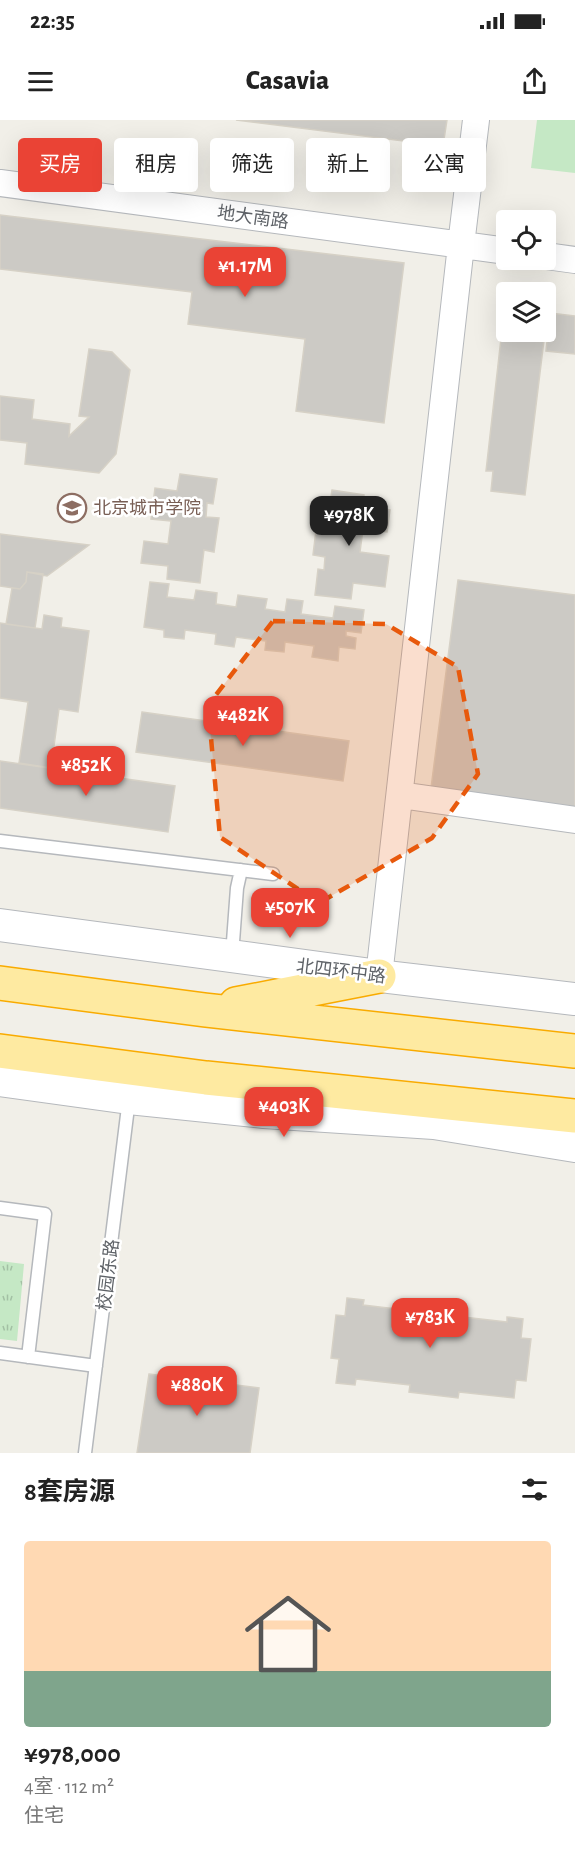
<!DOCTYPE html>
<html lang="zh">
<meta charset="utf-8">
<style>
:root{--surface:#fff;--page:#f2f2f2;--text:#222;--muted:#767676;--line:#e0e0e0;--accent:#ea4335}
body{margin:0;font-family:"Alegreya Sans","Noto Sans SC",sans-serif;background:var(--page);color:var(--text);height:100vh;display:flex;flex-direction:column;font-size:22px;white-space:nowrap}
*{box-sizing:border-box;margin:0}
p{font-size:20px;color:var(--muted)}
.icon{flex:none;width:33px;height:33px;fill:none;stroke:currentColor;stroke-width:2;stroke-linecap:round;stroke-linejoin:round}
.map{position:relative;height:1333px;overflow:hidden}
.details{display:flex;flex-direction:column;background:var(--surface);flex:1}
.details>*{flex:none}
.top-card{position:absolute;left:18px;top:18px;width:540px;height:54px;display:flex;gap:12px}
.buttons{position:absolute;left:496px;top:90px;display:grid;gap:12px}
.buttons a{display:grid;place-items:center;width:60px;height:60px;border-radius:6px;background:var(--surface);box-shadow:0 6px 24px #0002;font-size:30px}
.price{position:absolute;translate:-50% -51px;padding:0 14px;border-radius:12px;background:var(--accent);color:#fff;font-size:20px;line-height:39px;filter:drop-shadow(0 2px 3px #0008)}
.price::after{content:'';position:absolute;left:50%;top:36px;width:18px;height:14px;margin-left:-9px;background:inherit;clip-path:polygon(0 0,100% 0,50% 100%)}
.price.current{background:#222;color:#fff}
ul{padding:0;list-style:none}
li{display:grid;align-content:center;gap:12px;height:318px;padding:0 24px}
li+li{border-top:2px solid var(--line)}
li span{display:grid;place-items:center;height:186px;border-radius:6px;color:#555}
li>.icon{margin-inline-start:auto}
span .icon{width:108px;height:108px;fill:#fffc;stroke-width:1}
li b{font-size:26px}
h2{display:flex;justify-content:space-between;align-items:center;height:72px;padding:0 24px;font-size:26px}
.pill{padding:0 21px;border-radius:6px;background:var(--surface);box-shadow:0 6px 24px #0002;font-size:21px;line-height:54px}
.pill.current{background:var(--accent);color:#fff}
.status{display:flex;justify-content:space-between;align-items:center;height:42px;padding:0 30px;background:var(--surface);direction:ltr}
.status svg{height:16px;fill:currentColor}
header{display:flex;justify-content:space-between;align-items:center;height:78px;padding:0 24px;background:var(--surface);font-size:27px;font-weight:800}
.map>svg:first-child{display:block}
.grass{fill:#c5e8c5}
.park{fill:url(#park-tufts)}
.building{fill:#cccac5;stroke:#d6d1c6;stroke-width:1.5}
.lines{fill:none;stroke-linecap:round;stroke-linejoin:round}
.service-casing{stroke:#b5b8bc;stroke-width:15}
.minor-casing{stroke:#b5b8bc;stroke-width:28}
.tertiary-casing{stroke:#b5b8bc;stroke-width:34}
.trunk-casing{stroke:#f9ab00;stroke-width:36}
.service{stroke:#fff;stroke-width:12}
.minor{stroke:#fff;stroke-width:26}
.tertiary{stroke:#fff;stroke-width:32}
.trunk{stroke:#feeaa1;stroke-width:33}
.marked{fill:#e8590c;fill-opacity:0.2;stroke:#e8590c;stroke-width:4.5;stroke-dasharray:12 8;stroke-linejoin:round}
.labels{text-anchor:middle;stroke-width:5;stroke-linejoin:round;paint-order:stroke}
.street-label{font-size:18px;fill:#5f6368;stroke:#fff}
.education-label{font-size:18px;fill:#785e54;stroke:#fff;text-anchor:start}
</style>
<div class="status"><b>22:35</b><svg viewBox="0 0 49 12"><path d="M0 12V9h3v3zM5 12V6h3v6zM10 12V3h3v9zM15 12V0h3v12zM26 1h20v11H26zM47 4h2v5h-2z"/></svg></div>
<header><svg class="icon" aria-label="menu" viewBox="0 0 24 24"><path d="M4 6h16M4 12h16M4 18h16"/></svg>Casavia<svg class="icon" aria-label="share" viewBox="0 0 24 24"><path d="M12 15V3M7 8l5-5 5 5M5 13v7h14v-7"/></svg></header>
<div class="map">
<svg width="575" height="1333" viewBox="0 0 575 1333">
<defs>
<pattern id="park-tufts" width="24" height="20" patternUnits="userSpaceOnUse" patternTransform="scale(1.5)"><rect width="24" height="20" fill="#c5e8c5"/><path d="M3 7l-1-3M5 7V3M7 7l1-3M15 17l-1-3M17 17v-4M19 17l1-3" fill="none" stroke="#a3c0a4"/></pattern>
</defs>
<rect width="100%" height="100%" fill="#f1efe8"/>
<path class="grass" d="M 537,0 L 575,0 L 575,53 L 531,48 Z"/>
<path class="park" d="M 0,1141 L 24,1144 L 17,1221 L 0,1219 Z"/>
<path class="building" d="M 236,0 L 447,0 L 443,26 Z
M 0,95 L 404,143 L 384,303 L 296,291 L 305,219 L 188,204 L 192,172 L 0,149 Z
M 550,193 L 575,196 L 575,234 L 546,231 Z
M 503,201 L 507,202 L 507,212 L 545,212 L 525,375 L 491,371 L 493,351 L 486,351 Z
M 89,229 L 112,232 L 130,250 L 116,334 L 99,353 L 25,344 L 27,323 L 0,320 L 0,276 L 34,280 L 32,299 L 70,304 L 69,316 L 89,297 L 79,296 Z
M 180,354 L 217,359 L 213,384 L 207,383 L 206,397 L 219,398 L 214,432 L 204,430 L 200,463 L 167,459 L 168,446 L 141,443 L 144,421 L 168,424 L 171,401 L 151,399 L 155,368 L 177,371 Z
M 332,370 L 364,375 L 363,387 L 390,390 L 387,412 L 363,409 L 360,432 L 389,436 L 385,467 L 353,463 L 351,479 L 315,475 L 318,449 L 324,450 L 325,437 L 313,435 L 317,402 L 327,403 Z
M 0,414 L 89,425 L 47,456 L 27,452 L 26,462 L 20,469 L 0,466 Z
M 27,452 L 43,454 L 35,508 L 6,504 L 12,468 L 20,469 L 26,462 Z
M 458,460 L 575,475 L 575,687 L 431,668 Z
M 150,462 L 169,464 L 167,477 L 194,480 L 196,470 L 217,473 L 216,484 L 236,487 L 238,475 L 267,479 L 265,489 L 285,492 L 287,479 L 303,481 L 301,494 L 333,498 L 335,486 L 364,490 L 361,513 L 346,511 L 346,516 L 356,518 L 355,529 L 339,527 L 338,541 L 312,537 L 314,526 L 285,522 L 284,532 L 265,530 L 266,521 L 236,517 L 234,527 L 215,524 L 216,514 L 185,510 L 184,519 L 164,517 L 164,510 L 144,507 Z
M 44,495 L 62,498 L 61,507 L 89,511 L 78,592 L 59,589 L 51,648 L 19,643 L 28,582 L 0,578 L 0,503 L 42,509 Z
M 142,592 L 349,621 L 343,661 L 136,632 Z
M 0,641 L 175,666 L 168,712 L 0,688 Z
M 347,1178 L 364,1180 L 363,1185 L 405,1190 L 406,1180 L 464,1187 L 463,1197 L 507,1202 L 507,1197 L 523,1199 L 521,1218 L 531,1219 L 526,1261 L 516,1260 L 514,1278 L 459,1272 L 458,1278 L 409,1272 L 410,1265 L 356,1259 L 355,1265 L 336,1263 L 339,1239 L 331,1238 L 336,1195 L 345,1196 Z
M 149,1254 L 259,1268 L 250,1333 L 137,1333 Z"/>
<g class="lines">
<g class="service-casing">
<path id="service" d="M 0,721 L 273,754
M 232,835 L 237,768 L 241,750
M 0,1088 L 45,1094 L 28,1237
M 0,1233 L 96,1246
M 85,1333 L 129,979"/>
</g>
<g class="minor-casing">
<path id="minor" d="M 0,63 L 507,131
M 546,136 L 575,140
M 400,675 L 575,700
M 379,856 L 461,125 L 476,0"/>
</g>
<g class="tertiary-casing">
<path id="tertiary" d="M 0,805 L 379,856 L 575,879
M 0,960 L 129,978 L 264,992 L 434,1003 L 575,1026"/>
</g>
<g class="trunk-casing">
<path id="trunk" d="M 0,863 L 205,890 L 575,931
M 236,884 L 379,856
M 0,931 L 206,958 L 575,996"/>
</g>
<use href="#service" class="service"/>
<use href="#minor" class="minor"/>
<use href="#tertiary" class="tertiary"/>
<use href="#trunk" class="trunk"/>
</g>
<path class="marked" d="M 273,501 L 386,504 L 458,547 L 478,654 L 432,718 L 319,783 L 220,717 L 208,585 Z"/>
<defs>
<g id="university-ring" transform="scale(1.5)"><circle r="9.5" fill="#fff" stroke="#8d6e63" stroke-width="1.5"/><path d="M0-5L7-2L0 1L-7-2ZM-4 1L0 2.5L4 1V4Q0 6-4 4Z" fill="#8d6e63"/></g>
</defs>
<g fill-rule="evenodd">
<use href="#university-ring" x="72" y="388"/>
</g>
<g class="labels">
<g class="street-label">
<text transform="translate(253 97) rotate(8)" y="6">地大南路</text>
<text transform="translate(341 851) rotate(7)" y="6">北四环中路</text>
<text transform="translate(108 1155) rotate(-83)" y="6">校园东路</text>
</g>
<g class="education-label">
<text x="93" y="394">北京城市学院</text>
</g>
</g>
</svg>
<div class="buttons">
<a><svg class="icon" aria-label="locate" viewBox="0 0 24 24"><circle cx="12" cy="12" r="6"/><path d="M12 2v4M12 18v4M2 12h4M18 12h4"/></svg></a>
<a><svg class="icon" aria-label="layers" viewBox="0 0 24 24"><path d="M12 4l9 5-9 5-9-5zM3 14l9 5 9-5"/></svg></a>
</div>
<b class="price" style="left:245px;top:178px">¥1.17M</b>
<b class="price current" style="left:349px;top:427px">¥978K</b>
<b class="price" style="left:243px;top:627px">¥482K</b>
<b class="price" style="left:86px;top:677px">¥852K</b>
<b class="price" style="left:290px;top:819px">¥507K</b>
<b class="price" style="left:284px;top:1018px">¥403K</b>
<b class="price" style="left:430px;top:1229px">¥783K</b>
<b class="price" style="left:197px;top:1297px">¥880K</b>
<div class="top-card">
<a class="pill current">买房</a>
<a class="pill">租房</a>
<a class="pill">筛选</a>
<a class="pill">新上</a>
<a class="pill">公寓</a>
</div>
</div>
<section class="details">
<h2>8套房源<svg class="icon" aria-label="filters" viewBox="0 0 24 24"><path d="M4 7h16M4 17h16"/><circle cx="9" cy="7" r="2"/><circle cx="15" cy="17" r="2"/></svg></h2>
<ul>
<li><span style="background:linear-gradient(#ffd9b3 70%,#7fa58c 0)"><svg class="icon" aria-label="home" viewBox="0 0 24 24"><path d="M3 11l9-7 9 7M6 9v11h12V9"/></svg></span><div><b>¥978,000</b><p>4室 · 112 m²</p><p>住宅</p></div></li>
</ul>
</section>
